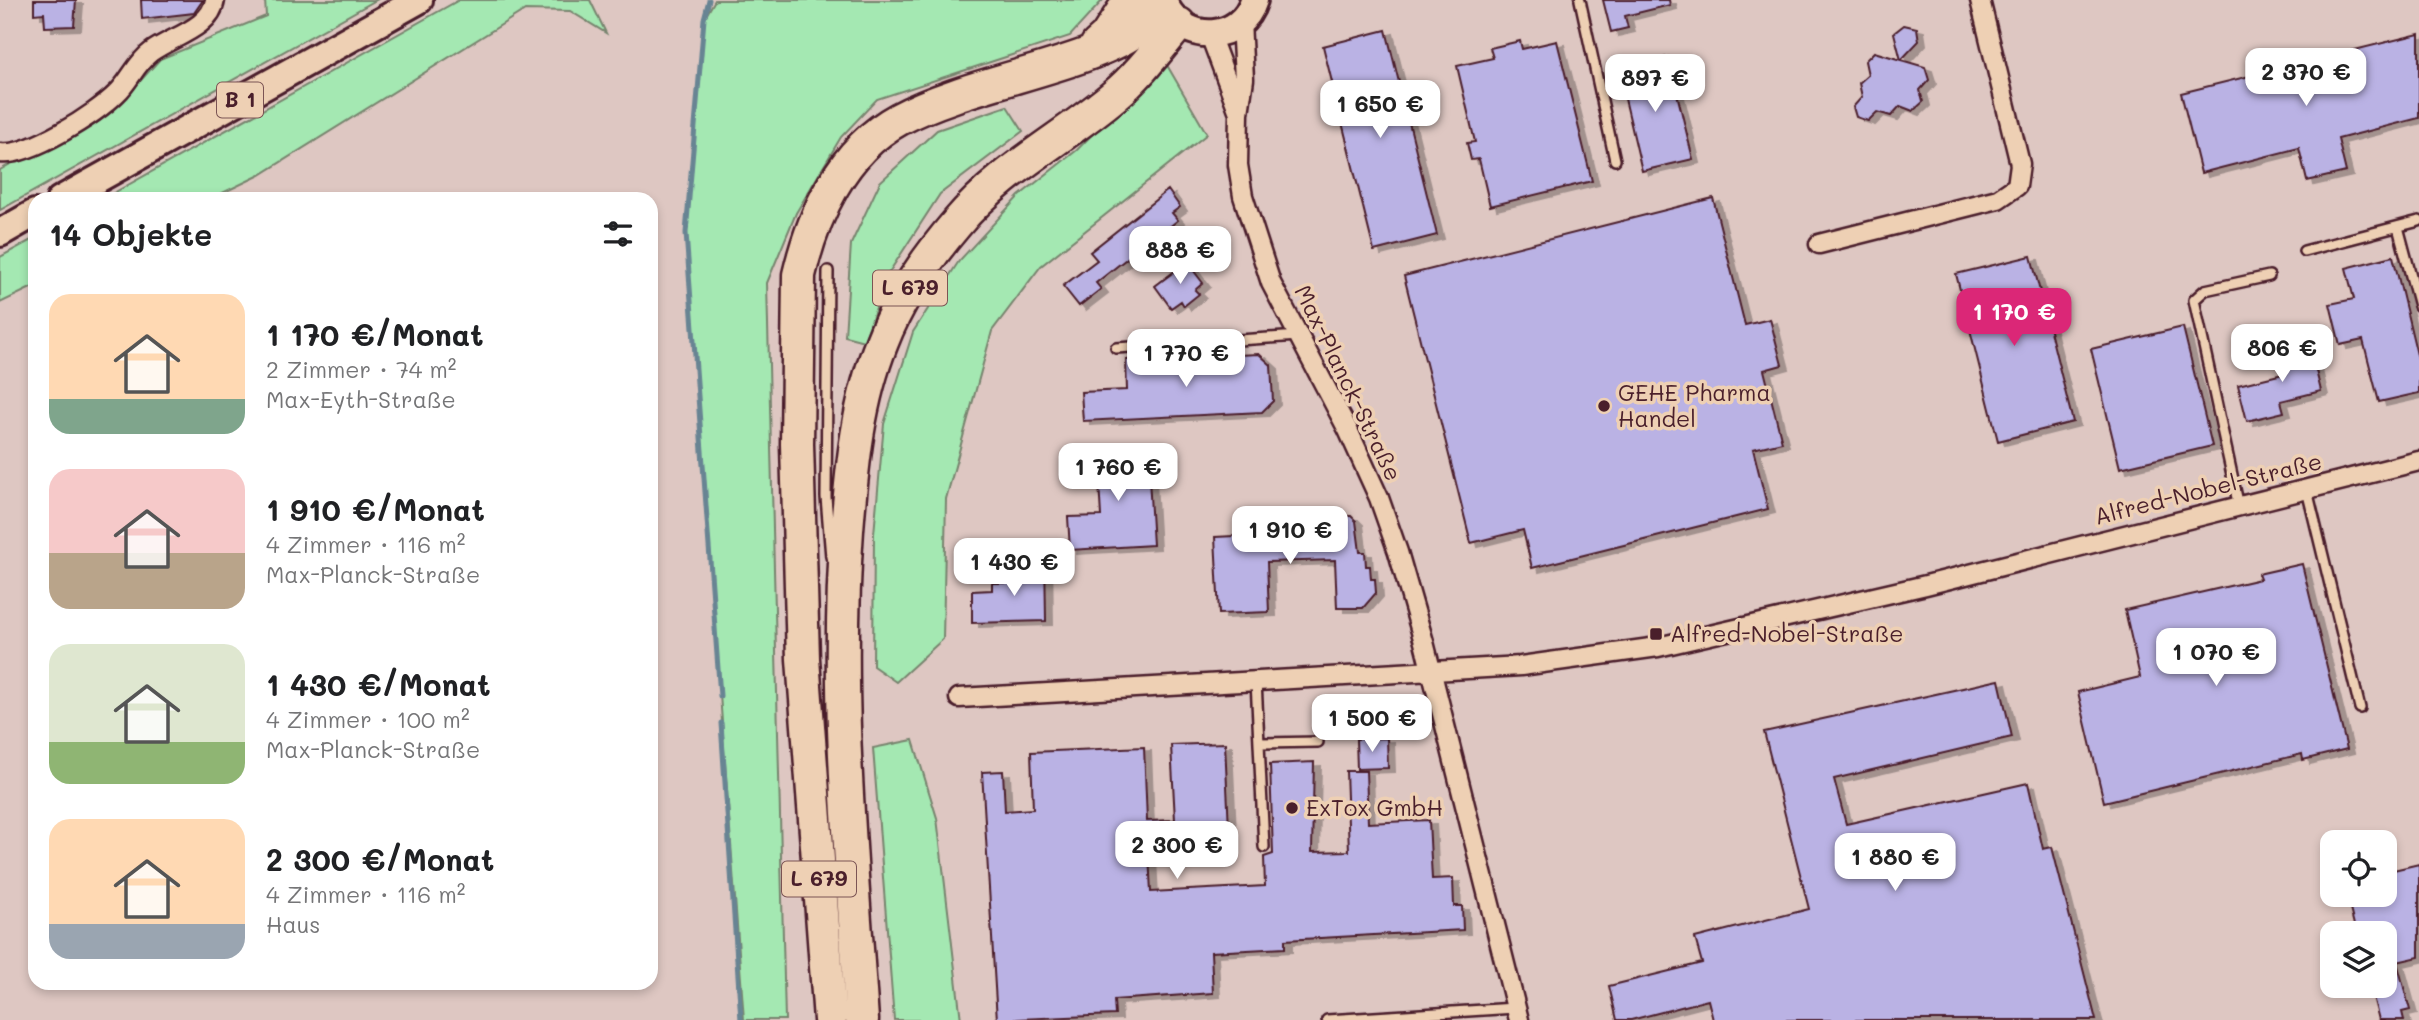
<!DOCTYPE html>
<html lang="de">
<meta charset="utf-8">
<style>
:root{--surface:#fff;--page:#f2f2f2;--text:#202124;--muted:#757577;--accent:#db2777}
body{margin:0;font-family:Mali,sans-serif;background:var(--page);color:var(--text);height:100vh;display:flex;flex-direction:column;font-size:26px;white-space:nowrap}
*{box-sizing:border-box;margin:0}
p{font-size:23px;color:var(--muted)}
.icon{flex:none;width:38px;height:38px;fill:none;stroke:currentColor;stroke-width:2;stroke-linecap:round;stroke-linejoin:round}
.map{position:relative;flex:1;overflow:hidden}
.sheet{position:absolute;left:28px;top:192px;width:630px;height:798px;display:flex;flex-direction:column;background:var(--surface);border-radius:21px;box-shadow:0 4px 10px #0003}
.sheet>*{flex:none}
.fabs{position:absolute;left:2320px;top:830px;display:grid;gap:14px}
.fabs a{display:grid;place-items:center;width:77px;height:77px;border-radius:14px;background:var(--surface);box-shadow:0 4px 10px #0003;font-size:35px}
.price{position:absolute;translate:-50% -60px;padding:0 16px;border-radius:14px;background:#fff;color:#222;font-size:23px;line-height:46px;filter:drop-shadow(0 2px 4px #0008)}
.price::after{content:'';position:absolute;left:50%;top:42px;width:21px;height:16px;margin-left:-10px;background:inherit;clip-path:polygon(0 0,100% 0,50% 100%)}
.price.current{background:var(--accent);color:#fff}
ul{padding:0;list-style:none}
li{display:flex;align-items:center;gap:21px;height:175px;padding:0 21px}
li span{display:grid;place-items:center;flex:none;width:196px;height:140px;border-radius:21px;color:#555}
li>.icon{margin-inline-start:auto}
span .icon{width:84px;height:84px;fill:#fffc;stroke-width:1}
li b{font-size:30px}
h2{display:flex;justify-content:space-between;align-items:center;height:84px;padding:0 21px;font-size:30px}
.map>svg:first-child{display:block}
.green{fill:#a4e8b2;stroke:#77846e;stroke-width:2}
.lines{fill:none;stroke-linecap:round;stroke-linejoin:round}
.stream{stroke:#678493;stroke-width:5}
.building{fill:#bab2e4;stroke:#4a1f2b;stroke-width:2;filter:url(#shadow)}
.lane-casing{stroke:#4a1f2b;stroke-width:14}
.street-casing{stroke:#4a1f2b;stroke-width:23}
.primary-casing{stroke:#4a1f2b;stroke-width:32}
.highway-casing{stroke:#4a1f2b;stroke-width:37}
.lane{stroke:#eed0b4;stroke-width:9}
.street{stroke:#eed0b4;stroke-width:18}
.primary{stroke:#eed0b4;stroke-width:26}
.highway{stroke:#eed0b4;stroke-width:32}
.poi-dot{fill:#4a1f2b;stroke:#eed0b4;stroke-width:2.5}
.labels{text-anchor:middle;stroke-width:7;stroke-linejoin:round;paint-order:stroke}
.shield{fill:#eed0b4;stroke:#7b5454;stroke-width:2}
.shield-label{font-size:21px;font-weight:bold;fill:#4a1f2b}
.street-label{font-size:23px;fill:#4a1f2b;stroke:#eed0b4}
.poi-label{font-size:23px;fill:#4a1f2b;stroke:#eed0b4;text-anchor:start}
</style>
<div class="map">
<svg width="2419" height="1020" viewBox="0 0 2419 1020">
<defs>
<filter id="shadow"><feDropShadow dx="7" dy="4" stdDeviation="0" flood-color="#0004"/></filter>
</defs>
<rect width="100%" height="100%" fill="#dec7c2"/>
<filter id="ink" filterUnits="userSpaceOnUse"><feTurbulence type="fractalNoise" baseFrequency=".0143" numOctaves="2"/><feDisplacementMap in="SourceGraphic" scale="14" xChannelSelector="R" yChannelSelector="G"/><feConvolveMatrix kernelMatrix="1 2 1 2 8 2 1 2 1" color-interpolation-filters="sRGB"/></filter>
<g filter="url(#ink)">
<path class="green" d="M 265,0 L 376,0 L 0,210 L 0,170 L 126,97 L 160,59 L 266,16 Z
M 459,0 L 590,0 L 606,33 L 570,11 L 525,10 L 260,175 L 210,199 L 103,199 Z
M 715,0 L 1103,0 L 1070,36 L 877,99 L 841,137 L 796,213 L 767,283 L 785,1020 L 744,1020 L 686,233 L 704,19 Z
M 1164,60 L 1207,134 L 1041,266 L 992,331 L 946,499 L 943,639 L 896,682 L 873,666 L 874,534 L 884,424 L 913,332 L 959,261 L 1019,196 L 1077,150 Z
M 1007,106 L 1023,131 L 940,194 L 888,274 L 864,341 L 845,336 L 851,244 L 880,182 L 937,130 Z
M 35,238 L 35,286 L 0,303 L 0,257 Z
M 913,740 L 937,818 L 961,1020 L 894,1020 L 873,748 Z"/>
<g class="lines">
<path class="stream" d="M 709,0 L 704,19 L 686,233 L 720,696
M 721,723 L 741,1020"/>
</g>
<path class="building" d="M 34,0 L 76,0 L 74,26 L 45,27 L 44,13 L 34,14 Z
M 141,0 L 203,0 L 194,13 L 142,19 Z
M 1603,0 L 1669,0 L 1670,5 L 1625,16 L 1628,28 L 1611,32 Z
M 1904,25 L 1917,28 L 1919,41 L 1901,60 L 1925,67 L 1929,80 L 1920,90 L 1923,102 L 1913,111 L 1900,106 L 1891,116 L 1877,112 L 1868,121 L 1856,117 L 1853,107 L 1862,97 L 1859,83 L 1868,75 L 1865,61 L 1874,52 L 1901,60 L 1894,33 Z
M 1386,30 L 1437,235 L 1374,251 L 1323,46 Z
M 2419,34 L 2419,118 L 2338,139 L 2346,172 L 2307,181 L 2299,148 L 2201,173 L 2181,93 Z
M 1520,41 L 1522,49 L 1557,41 L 1592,181 L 1490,206 L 1479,159 L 1471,160 L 1467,143 L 1475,142 L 1457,66 L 1493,58 L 1490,48 Z
M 1668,57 L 1693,159 L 1642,171 L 1618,69 Z
M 1168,190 L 1180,207 L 1172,213 L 1178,220 L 1162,233 L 1169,241 L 1154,254 L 1145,244 L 1096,283 L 1101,289 L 1079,306 L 1063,286 L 1097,260 L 1090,252 Z
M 1713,198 L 1745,325 L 1770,319 L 1782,365 L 1764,370 L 1782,442 L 1753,449 L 1768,509 L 1532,568 L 1523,530 L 1471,543 L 1404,276 Z
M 2031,256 L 2073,422 L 1998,441 L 1956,274 Z
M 2393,256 L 2419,363 L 2419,393 L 2379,402 L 2363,340 L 2340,345 L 2330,304 L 2354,299 L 2346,268 Z
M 1187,262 L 1203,283 L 1195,290 L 1199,294 L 1184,306 L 1181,301 L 1171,308 L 1155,286 Z
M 2183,327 L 2212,446 L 2120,468 L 2091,349 Z
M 2309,342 L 2321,391 L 2281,401 L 2284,412 L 2247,421 L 2238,385 L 2287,373 L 2281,348 Z
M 1259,354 L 1271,365 L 1273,401 L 1262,412 L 1083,421 L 1081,392 L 1127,390 L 1126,360 Z
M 1147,445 L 1153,545 L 1070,550 L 1068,517 L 1101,516 L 1097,448 Z
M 1343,516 L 1351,516 L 1356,521 L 1360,552 L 1365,552 L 1366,566 L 1370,566 L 1371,579 L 1375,579 L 1376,593 L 1363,608 L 1337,608 L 1335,560 L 1267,562 L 1269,612 L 1219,614 L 1215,537 L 1338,531 L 1338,522 Z
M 1045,553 L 1046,621 L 972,623 L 972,591 L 992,590 L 992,583 L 1028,583 L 1027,554 Z
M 2302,564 L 2347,749 L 2303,760 L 2302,754 L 2104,802 L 2078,692 L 2140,677 L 2125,610 L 2260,579 L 2258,574 Z
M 1999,680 L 2012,737 L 1834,779 L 1846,824 L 2028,783 L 2043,849 L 2052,847 L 2096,1020 L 1713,1020 L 1708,1000 L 1631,1020 L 1617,1020 L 1609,986 L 1702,963 L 1695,938 L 1809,909 L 1764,732 Z
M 1387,738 L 1388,768 L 1357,769 L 1356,739 Z
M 1225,743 L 1230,850 L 1149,855 L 1151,892 L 1265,886 L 1264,857 L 1273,854 L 1270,764 L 1314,762 L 1312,852 L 1349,851 L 1346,771 L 1366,771 L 1368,823 L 1429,820 L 1432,879 L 1453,878 L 1454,906 L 1462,906 L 1463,930 L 1285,940 L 1285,948 L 1211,952 L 1213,993 L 1114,1000 L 1115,1015 L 997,1020 L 982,772 L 1003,771 L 1005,811 L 1033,809 L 1031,752 L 1144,747 L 1147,821 L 1175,820 L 1171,745 Z
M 2419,864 L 2419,957 L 2397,962 L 2410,1010 L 2402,1012 L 2404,1020 L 2379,1020 L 2370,985 L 2385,985 L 2385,933 L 2356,933 L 2350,909 L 2377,901 L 2376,894 L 2385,894 L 2385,872 Z"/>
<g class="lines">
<g class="lane-casing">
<path id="lane" d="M 1580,0 L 1615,160
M 2398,227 L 2419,306
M 2304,251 L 2419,221
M 828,271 L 826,497 L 831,557
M 1116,348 L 1299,336
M 2307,490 L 2360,708
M 2239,507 L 2194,300 L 2205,290 L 2269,276
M 1256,681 L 1264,847
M 1259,743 L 1318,742
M 1327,1020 L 1515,1008"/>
</g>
<g class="street-casing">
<path id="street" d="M 1241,21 L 1244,79 L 1239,113 L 1238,165 L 1243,196 L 1271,283 L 1348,430 L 1379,498 L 1398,552 L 1424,642 L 1519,1020
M 1210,35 L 1238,110
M 0,153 C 29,157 96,114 117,93 C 130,81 136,63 151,52 C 171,37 211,28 215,0
M 1819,244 L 1998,199 L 2017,186 L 2020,164 L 1980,0
M 959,698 L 1521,666 L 1658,647 L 1926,585 L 2419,461"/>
</g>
<g class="primary-casing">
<path id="primary" d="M 1166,7 C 1186,44 1241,42 1254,0
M 60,200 L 419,0
M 0,233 L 35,213"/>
</g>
<g class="highway-casing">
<path id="highway" d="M 1097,45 L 1106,37 L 1130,0
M 830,1020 L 803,659 L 797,444 L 799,275 C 813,215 842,150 899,119 C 951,91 1028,76 1085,55 C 1115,44 1146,32 1159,0
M 862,1020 C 851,856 835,694 847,530 C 852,466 858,401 882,342 C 899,298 927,258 957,223 C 1001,170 1063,139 1115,95 C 1139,75 1159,48 1179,24"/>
</g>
<use href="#lane" class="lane"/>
<use href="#street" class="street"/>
<use href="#primary" class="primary"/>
<use href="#highway" class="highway"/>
</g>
</g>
<g class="poi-dot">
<circle cx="1604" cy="406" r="7"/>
<rect x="1649" y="627" width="14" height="14" rx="3.5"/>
<circle cx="1292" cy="808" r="7"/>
</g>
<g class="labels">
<g class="shield">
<rect x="217" y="82.5" width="46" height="35" rx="5"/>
<rect x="873" y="270.5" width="74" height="35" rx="5"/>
<rect x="782" y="861.5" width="74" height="35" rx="5"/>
</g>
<g class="shield-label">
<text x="240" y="107">B 1</text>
<text x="910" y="295">L 679</text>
<text x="819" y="886">L 679</text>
</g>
<g class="street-label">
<text transform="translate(1348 383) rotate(64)" y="8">Max-Planck-Straße</text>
<text transform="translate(2208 489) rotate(-14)" y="8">Alfred-Nobel-Straße</text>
</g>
<g class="poi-label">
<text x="1618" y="401">GEHE Pharma<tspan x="1618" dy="26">Handel</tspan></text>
<text x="1670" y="642">Alfred-Nobel-Straße</text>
<text x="1306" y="816">ExTox GmbH</text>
</g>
</g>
</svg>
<div class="fabs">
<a><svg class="icon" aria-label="locate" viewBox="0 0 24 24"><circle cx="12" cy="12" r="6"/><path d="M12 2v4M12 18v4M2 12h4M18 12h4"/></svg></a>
<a><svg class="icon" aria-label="layers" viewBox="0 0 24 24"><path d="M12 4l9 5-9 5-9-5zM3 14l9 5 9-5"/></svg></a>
</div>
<b class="price" style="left:2306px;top:108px">2 370 €</b>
<b class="price" style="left:1655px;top:114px">897 €</b>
<b class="price" style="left:1380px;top:140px">1 650 €</b>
<b class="price" style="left:1180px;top:286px">888 €</b>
<b class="price current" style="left:2014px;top:348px">1 170 €</b>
<b class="price" style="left:2282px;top:384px">806 €</b>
<b class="price" style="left:1186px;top:389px">1 770 €</b>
<b class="price" style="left:1118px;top:503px">1 760 €</b>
<b class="price" style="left:1290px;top:566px">1 910 €</b>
<b class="price" style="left:1014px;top:598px">1 430 €</b>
<b class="price" style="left:2216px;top:688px">1 070 €</b>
<b class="price" style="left:1372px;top:754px">1 500 €</b>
<b class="price" style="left:1177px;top:881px">2 300 €</b>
<b class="price" style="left:1895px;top:893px">1 880 €</b>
<section class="sheet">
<h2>14 Objekte<svg class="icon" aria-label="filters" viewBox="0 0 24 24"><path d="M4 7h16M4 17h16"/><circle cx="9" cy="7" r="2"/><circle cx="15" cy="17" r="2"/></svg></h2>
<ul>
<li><span style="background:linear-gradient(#ffd9b3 75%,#7fa58c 0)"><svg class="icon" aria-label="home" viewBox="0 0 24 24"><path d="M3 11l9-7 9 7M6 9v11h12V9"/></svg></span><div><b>1 170 €/Monat</b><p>2 Zimmer · 74 m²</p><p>Max-Eyth-Straße</p></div></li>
<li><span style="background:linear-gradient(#f6c9c9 60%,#b9a48a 0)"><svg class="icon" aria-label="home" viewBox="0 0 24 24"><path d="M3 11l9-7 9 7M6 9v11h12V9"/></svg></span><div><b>1 910 €/Monat</b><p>4 Zimmer · 116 m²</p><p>Max-Planck-Straße</p></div></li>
<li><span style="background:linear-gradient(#dfe7d0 70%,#8fb573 0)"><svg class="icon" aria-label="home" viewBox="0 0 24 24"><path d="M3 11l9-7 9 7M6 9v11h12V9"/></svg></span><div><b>1 430 €/Monat</b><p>4 Zimmer · 100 m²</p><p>Max-Planck-Straße</p></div></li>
<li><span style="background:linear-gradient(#ffd9b3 75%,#9aa5b1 0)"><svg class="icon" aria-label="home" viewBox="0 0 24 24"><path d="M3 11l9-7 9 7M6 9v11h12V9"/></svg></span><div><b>2 300 €/Monat</b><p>4 Zimmer · 116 m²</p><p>Haus</p></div></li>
</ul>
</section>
</div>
